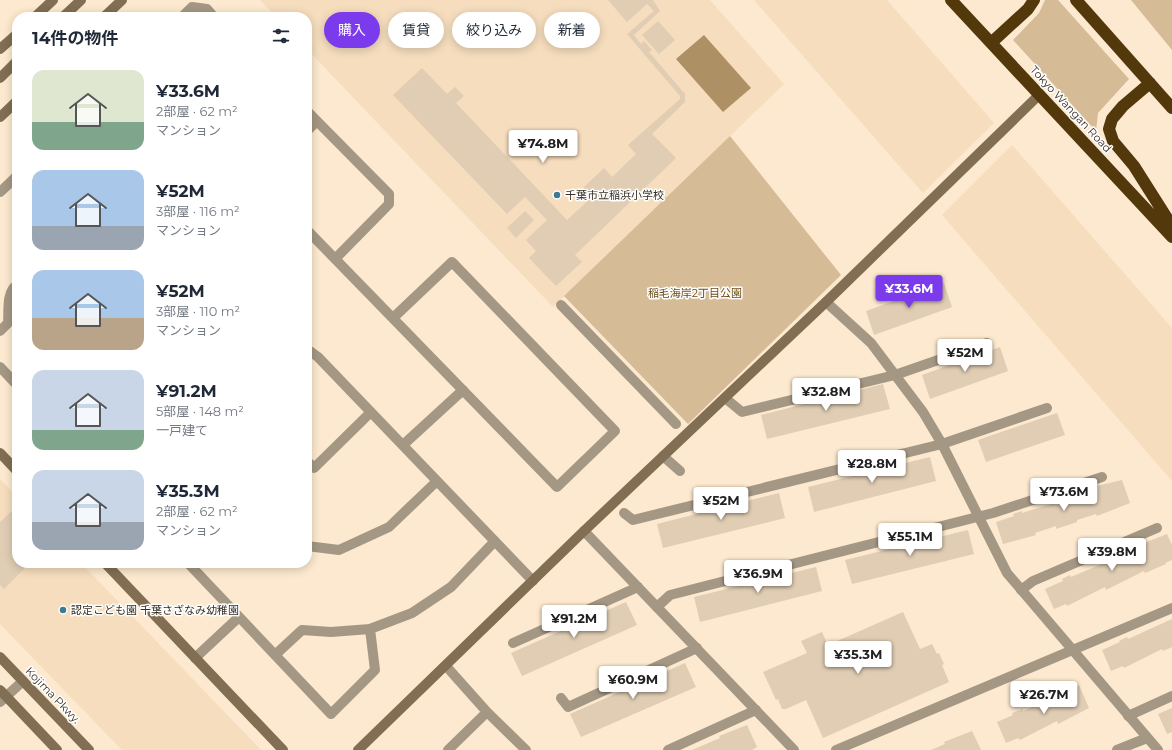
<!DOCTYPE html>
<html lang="ja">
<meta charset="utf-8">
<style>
:root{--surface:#fff;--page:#f2f2f3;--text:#1f2937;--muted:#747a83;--accent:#7c3aed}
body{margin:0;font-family:Montserrat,"Noto Sans JP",sans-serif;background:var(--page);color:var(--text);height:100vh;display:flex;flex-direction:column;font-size:15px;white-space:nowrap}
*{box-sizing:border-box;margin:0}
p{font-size:13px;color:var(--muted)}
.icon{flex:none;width:22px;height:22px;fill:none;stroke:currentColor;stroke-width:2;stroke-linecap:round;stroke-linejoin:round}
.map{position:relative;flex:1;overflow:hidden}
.sheet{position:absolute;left:12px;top:12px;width:300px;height:556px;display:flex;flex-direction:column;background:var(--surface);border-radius:16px;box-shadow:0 2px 10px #0003}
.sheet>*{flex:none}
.guide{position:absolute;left:324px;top:12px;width:380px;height:36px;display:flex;gap:8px}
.price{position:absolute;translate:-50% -34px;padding:0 9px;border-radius:4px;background:#fff;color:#222;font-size:13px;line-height:26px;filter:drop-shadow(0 1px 2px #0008)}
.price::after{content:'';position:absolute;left:50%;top:24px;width:12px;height:9px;margin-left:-6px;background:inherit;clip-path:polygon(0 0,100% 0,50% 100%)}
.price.on{background:var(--accent);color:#fff}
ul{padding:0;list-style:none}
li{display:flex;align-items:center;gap:12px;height:100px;padding:0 20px}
li span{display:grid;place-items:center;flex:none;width:112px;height:80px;border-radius:12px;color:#555}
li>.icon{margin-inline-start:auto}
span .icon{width:48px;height:48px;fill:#fffc;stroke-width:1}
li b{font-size:17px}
h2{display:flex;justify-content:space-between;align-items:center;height:48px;padding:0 20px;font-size:17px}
.pill{padding:0 14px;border-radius:18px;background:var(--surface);box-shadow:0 2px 10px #0003;font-size:14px;line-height:36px}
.pill.on{background:var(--accent);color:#fff}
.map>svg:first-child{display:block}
.built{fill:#f5ddbd}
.green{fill:#d5bb96}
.water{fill:#ae9065}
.building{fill:#e0cdb4}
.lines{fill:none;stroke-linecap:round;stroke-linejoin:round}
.lane{stroke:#a49784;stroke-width:10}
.street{stroke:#a49784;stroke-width:10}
.secondary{stroke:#826e52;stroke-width:10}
.highway{stroke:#53380b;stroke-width:12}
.poi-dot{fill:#3e7a91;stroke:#fff;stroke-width:1.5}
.labels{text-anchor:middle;stroke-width:3;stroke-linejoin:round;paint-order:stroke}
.street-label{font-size:11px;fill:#362f25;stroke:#fff}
.poi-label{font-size:11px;fill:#362f25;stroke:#fff;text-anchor:start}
.park-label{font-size:11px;fill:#6c4c18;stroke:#fff}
</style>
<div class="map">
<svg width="1172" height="750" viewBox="0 0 1172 750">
<rect width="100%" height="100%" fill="#fce9cf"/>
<path class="built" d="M 260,0 L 710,0 L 784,84 L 553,307 L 307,49 L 307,17 L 276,17 Z
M 754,0 L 887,0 L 994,123 L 923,193 Z
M 1012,145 L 1172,328 L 1172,481 L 942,215 Z
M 0,479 L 17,497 L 17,563 L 81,563 L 261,750 L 122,750 L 0,624 Z"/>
<path class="green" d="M 1045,0 L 1058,0 L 1129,79 L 1098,113 L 1096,131 L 1013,40 L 1039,13 Z
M 1131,0 L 1172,0 L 1172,50 Z
M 730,136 L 841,275 L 688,424 L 564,296 Z"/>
<path class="water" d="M 704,35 L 751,88 L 723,112 L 676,59 Z"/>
<path class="building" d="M 608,0 L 653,0 L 660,11 L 634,35 L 641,44 L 644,41 L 652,50 L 649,52 L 685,94 L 685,102 L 652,134 L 676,158 L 575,255 L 582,262 L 556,286 L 529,258 L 536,251 L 526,240 L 547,220 L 525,197 L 507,214 L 393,95 L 422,68 L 447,94 L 455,87 L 464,96 L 456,103 L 567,220 L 592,197 L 583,188 L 604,168 L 612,177 L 636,154 L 628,145 L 680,99 L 680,96 L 627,34 L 654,11 L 647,4 L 627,22 Z
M 658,21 L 675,40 L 659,54 L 642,35 Z
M 525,211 L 534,220 L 516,238 L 507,228 Z
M 944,283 L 952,307 L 874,335 L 866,311 Z
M 1000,347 L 1008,371 L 930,399 L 922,375 Z
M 883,384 L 890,409 L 767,439 L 761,415 Z
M 1057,413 L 1065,435 L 986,462 L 978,440 Z
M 930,457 L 936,481 L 814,512 L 808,487 Z
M 1122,480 L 1130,503 L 1097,516 L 1096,514 L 1077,520 L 1077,522 L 1056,529 L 1056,526 L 1035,533 L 1036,535 L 1003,544 L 996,522 L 1014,516 L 1013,514 L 1022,511 L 1022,513 L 1054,503 L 1054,501 L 1094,489 L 1093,487 Z
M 779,493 L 785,518 L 663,548 L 657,524 Z
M 15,508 L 17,510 L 17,563 L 30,563 L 4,589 L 0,585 L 0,522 Z
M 968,530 L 974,554 L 852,584 L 845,560 Z
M 1167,534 L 1172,545 L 1172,560 L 1165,563 L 1166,564 L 1145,573 L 1144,571 L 1106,590 L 1105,587 L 1067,606 L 1066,604 L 1054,609 L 1045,589 L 1063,581 L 1062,579 L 1070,575 L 1071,577 L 1102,564 L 1101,562 L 1140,547 L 1139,545 Z
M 816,567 L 822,591 L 700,622 L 694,597 Z
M 626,602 L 637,625 L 522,676 L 511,653 Z
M 903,612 L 920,649 L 932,644 L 937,654 L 939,653 L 944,664 L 942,665 L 949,682 L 823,738 L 806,700 L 786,709 L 782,709 L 778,699 L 776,700 L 763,672 L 807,653 L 801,641 L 822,632 L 828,645 Z
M 1172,619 L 1172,647 L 1163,651 L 1162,649 L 1124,668 L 1123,666 L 1111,671 L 1102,650 L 1120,642 L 1119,641 L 1127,637 L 1128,639 Z
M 685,663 L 696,687 L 581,737 L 570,714 Z
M 1079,685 L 1089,708 L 1058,724 L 1057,721 L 1020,740 L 1018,738 L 1006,743 L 997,722 L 1013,715 L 1012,713 L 1023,709 L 1023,711 L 1054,698 L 1053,695 Z
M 1172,708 L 1172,732 L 1167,734 L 1158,714 Z
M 747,725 L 757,747 L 752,750 L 692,750 L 720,738 L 719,736 Z
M 972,731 L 981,750 L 931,750 L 945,744 L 944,742 Z"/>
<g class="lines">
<path class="lane" d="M 725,398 L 742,412 L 895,375 L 987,343
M 663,456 L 680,471
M 624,513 L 633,520 L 942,444 L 1047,408
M 1021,590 L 1033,581 L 1157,528
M 657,607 L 670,595 L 993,513 L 1102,477
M 513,643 L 638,587
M 561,698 L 568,707 L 697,648
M 1128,716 L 1172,696
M 668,750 L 756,710
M 836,750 L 1172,608
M 1117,750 L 1147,738"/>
<path class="street" d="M 182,17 L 192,7 L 207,9 L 214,17
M 307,111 L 389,194 L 389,204 L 335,259
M 307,131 L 317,121
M 0,192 L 17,176
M 307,230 L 557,487 L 615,431 L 452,262 L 393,318
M 826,302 L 871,343 L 923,412 L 942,444 L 1007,573 L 1158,750
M 561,305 L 676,424
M 0,331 L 8,323 C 9,311 6,292 17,285
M 307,349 L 318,357 L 533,581
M 0,367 L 17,385
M 403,445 L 463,390
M 307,461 L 314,468 L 371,412
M 584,531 L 794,750
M 307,546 L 339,550 L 389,527 L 437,481
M 188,563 L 331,714 L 375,670 L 370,629 L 331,632 L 302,630 L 275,655
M 370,629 L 412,613 L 451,587 L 495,541
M 195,658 L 239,617
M 446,666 L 487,712 L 526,750
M 0,702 L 23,681
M 448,750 L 487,712"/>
<path class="secondary" d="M 35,17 L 53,0
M 63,17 L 81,0
M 104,17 L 122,0
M 0,49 L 17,34
M 0,78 L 17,61
M 0,117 L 17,101
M 0,453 L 17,471
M 105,563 L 283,750
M 0,657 L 89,750
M 0,690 L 57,750
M 358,750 L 584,531 L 826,302 L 1039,95"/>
<path class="highway" d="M 951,0 L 1172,237
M 1076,0 L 1172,108
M 991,43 L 1028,9 L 1034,0
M 1150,83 L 1123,106 L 1112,119 L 1109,129 L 1113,141 L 1134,166 L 1172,226"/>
</g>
<g class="poi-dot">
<circle cx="557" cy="195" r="4"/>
<circle cx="63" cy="610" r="4"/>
</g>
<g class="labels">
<g class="street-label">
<text transform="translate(1071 109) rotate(47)" y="4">Tokyo Wangan Road</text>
<text transform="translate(53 695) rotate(46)" y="4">Kojima Pkwy.</text>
</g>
<g class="poi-label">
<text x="565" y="199">千葉市立稲浜小学校</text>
<text x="71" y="614">認定こども園 千葉さざなみ幼稚園</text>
</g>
<g class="park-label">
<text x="695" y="297">稲毛海岸2丁目公園</text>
</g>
</g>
</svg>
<b class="price" style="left:543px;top:164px">¥74.8M</b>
<b class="price on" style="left:909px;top:309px">¥33.6M</b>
<b class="price" style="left:965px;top:373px">¥52M</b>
<b class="price" style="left:826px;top:412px">¥32.8M</b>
<b class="price" style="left:872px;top:484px">¥28.8M</b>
<b class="price" style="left:1064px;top:512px">¥73.6M</b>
<b class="price" style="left:721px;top:521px">¥52M</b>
<b class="price" style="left:910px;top:557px">¥55.1M</b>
<b class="price" style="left:1112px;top:572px">¥39.8M</b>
<b class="price" style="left:758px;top:594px">¥36.9M</b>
<b class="price" style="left:574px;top:639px">¥91.2M</b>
<b class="price" style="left:858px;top:675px">¥35.3M</b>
<b class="price" style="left:633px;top:700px">¥60.9M</b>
<b class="price" style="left:1044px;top:715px">¥26.7M</b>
<div class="guide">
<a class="pill on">購入</a>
<a class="pill">賃貸</a>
<a class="pill">絞り込み</a>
<a class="pill">新着</a>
</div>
<section class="sheet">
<h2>14件の物件<svg class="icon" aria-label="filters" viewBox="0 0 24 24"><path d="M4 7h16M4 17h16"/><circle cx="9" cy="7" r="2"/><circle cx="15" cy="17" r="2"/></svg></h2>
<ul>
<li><span style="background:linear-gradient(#dfe7d0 65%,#7fa58c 0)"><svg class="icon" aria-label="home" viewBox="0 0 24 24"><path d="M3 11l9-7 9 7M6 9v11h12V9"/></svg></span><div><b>¥33.6M</b><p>2部屋 · 62 m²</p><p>マンション</p></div></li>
<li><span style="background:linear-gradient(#a9c7e8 70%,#9aa5b1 0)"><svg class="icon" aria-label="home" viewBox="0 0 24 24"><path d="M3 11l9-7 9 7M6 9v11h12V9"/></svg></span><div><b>¥52M</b><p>3部屋 · 116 m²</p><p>マンション</p></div></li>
<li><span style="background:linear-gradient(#a9c7e8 60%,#b9a48a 0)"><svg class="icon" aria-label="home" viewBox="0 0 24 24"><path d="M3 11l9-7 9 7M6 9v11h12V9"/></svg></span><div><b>¥52M</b><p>3部屋 · 110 m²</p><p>マンション</p></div></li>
<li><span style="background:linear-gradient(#c9d6e8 75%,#7fa58c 0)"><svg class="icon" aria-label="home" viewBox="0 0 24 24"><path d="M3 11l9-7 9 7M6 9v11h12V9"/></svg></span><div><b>¥91.2M</b><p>5部屋 · 148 m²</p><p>一戸建て</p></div></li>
<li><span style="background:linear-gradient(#c9d6e8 65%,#9aa5b1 0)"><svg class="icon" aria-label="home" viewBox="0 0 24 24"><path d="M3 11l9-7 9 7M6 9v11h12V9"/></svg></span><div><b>¥35.3M</b><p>2部屋 · 62 m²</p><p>マンション</p></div></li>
</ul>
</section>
</div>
